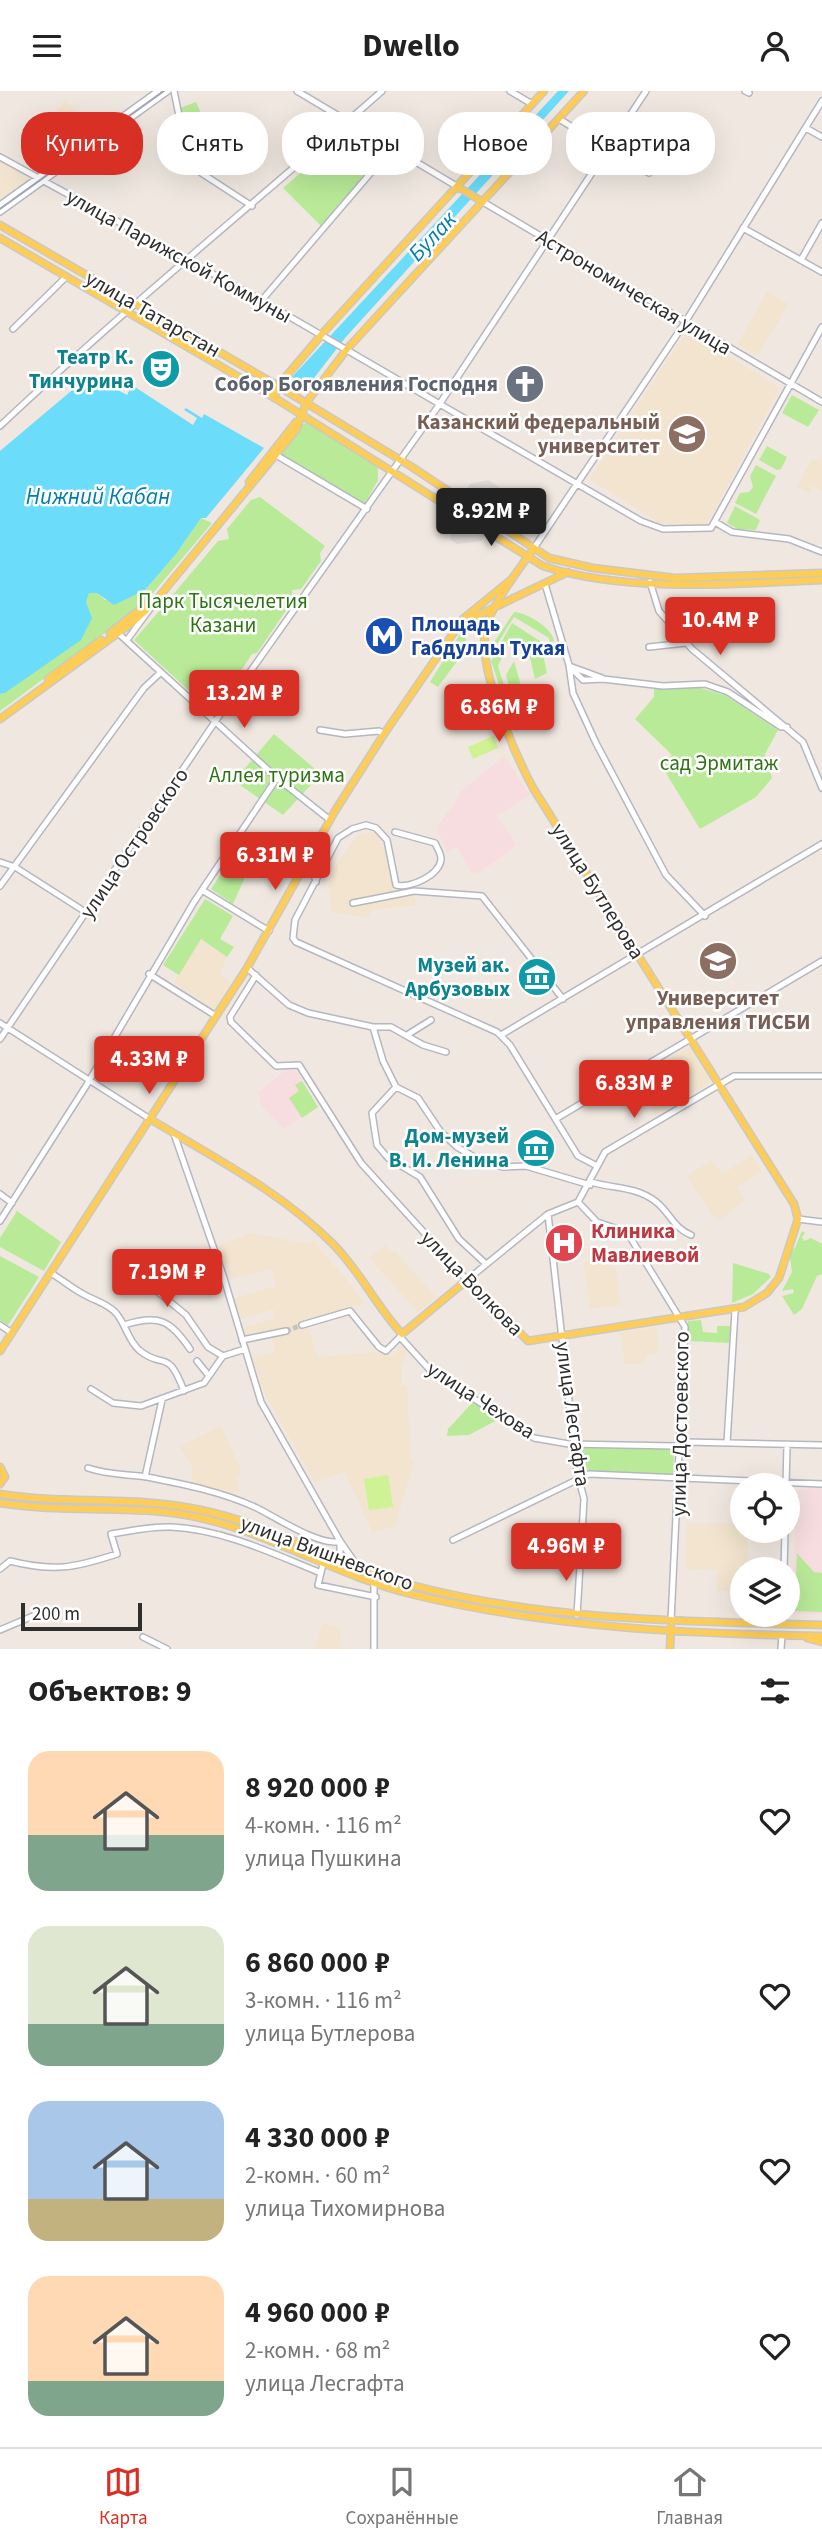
<!DOCTYPE html>
<html lang="ru">
<meta charset="utf-8">
<style>
:root{--surface:#fff;--page:#f6f6f6;--text:#222;--muted:#767676;--line:#e0e0e0;--accent:#d93025}
body{margin:0;font-family:"Source Sans 3",sans-serif;background:var(--page);color:var(--text);height:100vh;display:flex;flex-direction:column;font-size:26px;white-space:nowrap}
*{box-sizing:border-box;margin:0}
p{font-size:23px;color:var(--muted)}
.icon{flex:none;width:38px;height:38px;fill:none;stroke:currentColor;stroke-width:2;stroke-linecap:round;stroke-linejoin:round}
.map{position:relative;height:1558px;overflow:hidden}
.panel{display:flex;flex-direction:column;background:var(--surface);flex:1}
.panel>*{flex:none}
.hud{position:absolute;left:21px;top:21px;width:780px;height:63px;display:flex;gap:14px}
.fabs{position:absolute;left:730px;top:1382px;display:grid;gap:14px}
.fabs a{display:grid;place-items:center;width:70px;height:70px;border-radius:50%;background:var(--surface);box-shadow:0 7px 28px #0002;font-size:35px}
.scale{position:absolute;left:21px;bottom:18px;width:121px;box-sizing:border-box;padding-left:7px;border:4px solid #2e2e2e;border-top:0;font-size:19px;line-height:24px;white-space:nowrap;color:#2e2e2e;-webkit-text-stroke:5px #fff;paint-order:stroke}
.price{position:absolute;translate:-50% -60px;padding:0 16px;border-radius:7px;background:var(--accent);color:#fff;font-size:23px;line-height:46px;filter:drop-shadow(0 2px 4px #0008)}
.price::after{content:'';position:absolute;left:50%;top:42px;width:21px;height:16px;margin-left:-10px;background:inherit;clip-path:polygon(0 0,100% 0,50% 100%)}
.price.active{background:#222;color:#fff}
ul{padding:0;list-style:none}
li{display:flex;align-items:center;gap:21px;height:175px;padding:0 28px}
li span{display:grid;place-items:center;flex:none;width:196px;height:140px;border-radius:21px;color:#555}
li>.icon{margin-inline-start:auto}
span .icon{width:84px;height:84px;fill:#fffc;stroke-width:1}
li b{font-size:30px}
h2{display:flex;justify-content:space-between;align-items:center;height:84px;padding:0 28px;font-size:30px}
.tag{padding:0 24px;border-radius:28px;background:var(--surface);box-shadow:0 7px 28px #0002;font-size:24px;line-height:63px}
.tag.active{background:var(--accent);color:#fff}
header{display:flex;justify-content:space-between;align-items:center;height:91px;padding:0 28px;background:var(--surface);font-size:32px;font-weight:700}
.menu{display:flex;justify-content:space-around;align-items:center;height:98px;border-top:2px solid var(--line);background:var(--surface);font-size:19px;color:var(--muted)}
.menu a{display:grid;justify-items:center;gap:4px}
.menu .active{color:var(--accent)}
.map>svg:first-child{display:block}
.education{fill:#f2e4ce}
.medical{fill:#f7dde0}
.green{fill:#b9ea98}
.pitch{fill:#cff294}
.plaza{fill:#dfdbd7}
.water{fill:#6bdcf9}
.lines{fill:none;stroke-linecap:round;stroke-linejoin:round}
.minor-tunnel{stroke:#c9c3bc;stroke-width:5;stroke-dasharray:5 2.5;stroke-linecap:butt}
.minor-casing{stroke:#b4b7c2;stroke-width:8}
.major-casing{stroke:#c9c9c9;stroke-width:9}
.minor{stroke:#fff;stroke-width:5}
.major{stroke:#fdcd58;stroke-width:6}
.tram{stroke:#a1a6b9;stroke-width:2}
.labels{text-anchor:middle;stroke-width:5;stroke-linejoin:round;paint-order:stroke}
.street-label{font-size:21px;fill:#2e2e2e;stroke:#fff}
.culture-label{font-size:21px;font-weight:bold;fill:#0d838f;stroke:#fff;text-anchor:end}
.worship-label{font-size:21px;font-weight:bold;fill:#5b616d;stroke:#fff;text-anchor:end}
.education-label{font-size:21px;font-weight:bold;fill:#785e54;stroke:#fff;text-anchor:end}
.park-label{font-size:21px;fill:#2e7415;stroke:#fff}
.transit-label{font-size:21px;font-weight:bold;fill:#164399;stroke:#fff;text-anchor:start}
.health-label{font-size:21px;font-weight:bold;fill:#be3a42;stroke:#fff;text-anchor:start}
.water-label{font-size:23px;font-style:italic;fill:#027dae;stroke:#fff}
</style>
<header><svg class="icon" aria-label="menu" viewBox="0 0 24 24"><path d="M4 6h16M4 12h16M4 18h16"/></svg>Dwello<svg class="icon" aria-label="person" viewBox="0 0 24 24"><circle cx="12" cy="8" r="4"/><path d="M4 21q1-7 8-7t8 7"/></svg></header>
<div class="map">
<svg width="822" height="1558" viewBox="0 0 822 1558">
<rect width="100%" height="100%" fill="#f0e8e0"/>
<path class="education" d="M 64,10 L 101,37 L 80,51 L 49,31 Z
M 0,70 L 30,88 L 0,108 Z
M 767,201 L 788,213 L 758,265 L 737,253 Z
M 687,239 L 780,297 L 707,433 L 661,433 L 589,388 Z
M 822,364 L 822,400 L 813,395 L 809,402 L 797,396 L 812,368 L 818,371 Z
M 373,741 L 379,744 L 381,755 L 388,757 L 393,794 L 397,799 L 414,799 L 416,814 L 371,819 L 368,827 L 332,821 L 328,795 L 337,772 L 358,744 Z
M 201,848 L 227,866 L 220,884 L 231,891 L 215,918 L 174,892 Z
M 689,956 L 711,991 L 655,1024 L 640,999 L 643,997 L 641,993 L 647,990 L 644,984 Z
M 752,1064 L 762,1081 L 737,1096 L 745,1109 L 720,1129 L 711,1122 L 687,1085 L 712,1069 L 722,1083 Z
M 251,1142 L 305,1152 L 314,1150 L 365,1212 L 302,1231 L 303,1237 L 308,1236 L 318,1266 L 386,1260 L 391,1266 L 402,1254 L 408,1259 L 401,1276 L 401,1294 L 407,1294 L 411,1369 L 414,1371 L 395,1436 L 372,1441 L 345,1381 L 315,1392 L 266,1306 L 252,1267 L 275,1261 L 272,1247 L 284,1243 L 283,1238 L 245,1245 L 243,1237 L 272,1228 L 274,1218 L 240,1228 L 234,1207 L 276,1195 L 272,1178 L 230,1188 L 221,1154 Z
M 386,1154 L 393,1162 L 396,1161 L 436,1206 L 418,1221 L 369,1167 Z
M 583,1170 L 600,1171 L 616,1178 L 621,1214 L 590,1218 Z
M 656,1236 L 659,1261 L 646,1263 L 644,1273 L 625,1273 L 620,1241 Z
M 221,1335 L 242,1382 L 236,1386 L 240,1400 L 229,1403 L 190,1393 L 193,1378 L 180,1355 Z
M 687,1432 L 742,1432 L 742,1440 L 748,1440 L 747,1479 L 742,1479 L 742,1490 L 735,1490 L 735,1500 L 717,1500 L 717,1479 L 685,1478 Z
M 323,1532 L 341,1537 L 339,1555 L 345,1558 L 315,1558 Z"/>
<path class="medical" d="M 504,665 L 530,704 L 497,725 L 517,754 L 479,782 L 471,781 L 457,756 L 447,761 L 436,737 L 454,714 L 460,701 Z
M 294,977 L 318,1016 L 284,1038 L 260,1012 L 259,1001 L 284,980 Z
M 807,1396 L 822,1397 L 822,1523 L 792,1523 L 797,1399 L 807,1399 Z"/>
<path class="green" d="M 196,11 L 206,34 L 186,39 L 180,17 Z
M 351,38 L 353,39 L 346,57 L 356,70 L 366,71 L 380,58 L 384,60 L 321,135 L 283,97 Z
M 792,304 L 819,319 L 808,336 L 782,322 Z
M 308,331 L 378,376 L 378,389 L 364,414 L 280,363 L 303,333 Z
M 767,355 L 787,366 L 781,378 L 777,379 L 759,369 Z
M 756,374 L 776,385 L 756,423 L 735,412 L 740,402 L 749,401 L 753,396 L 750,385 Z
M 260,406 L 325,455 L 320,462 L 321,470 L 301,498 L 292,499 L 293,509 L 257,562 L 252,563 L 213,622 L 134,549 L 161,518 L 170,518 L 171,506 L 218,450 L 229,448 L 227,438 L 251,409 Z
M 735,415 L 760,429 L 756,439 L 738,438 L 727,432 Z
M 201,427 L 212,432 L 143,514 L 0,620 L 0,603 C 23,600 80,524 89,502 L 97,502 L 105,509 L 145,499 L 176,463 Z
M 514,521 C 527,522 551,536 554,549 L 549,557 L 549,547 L 514,526 L 492,562 L 495,550 Z
M 512,532 L 540,550 L 547,582 L 535,588 L 528,558 L 510,548 L 498,575 L 518,639 L 515,640 L 491,570 Z
M 460,543 L 466,545 L 464,561 L 438,596 L 430,591 Z
M 514,570 L 523,602 L 512,605 L 506,584 Z
M 694,595 L 727,605 L 778,639 L 765,663 L 772,687 L 756,706 L 700,738 L 661,674 L 672,664 L 635,628 L 654,606 L 654,598 Z
M 274,643 L 321,683 L 283,724 L 234,690 Z
M 227,773 L 247,782 L 233,813 L 211,798 Z
M 205,808 L 233,825 L 220,848 L 234,856 L 227,866 L 201,848 L 179,884 L 163,874 Z
M 302,990 L 318,1016 L 302,1027 L 289,1007 L 299,1000 L 295,994 Z
M 17,1120 L 61,1151 L 44,1180 L 0,1156 L 0,1147 Z
M 802,1140 L 805,1142 L 802,1146 L 804,1150 L 811,1147 L 822,1153 L 822,1183 L 817,1185 L 802,1218 L 794,1224 L 782,1205 L 794,1202 L 793,1198 L 782,1200 L 792,1181 L 789,1160 L 795,1157 Z
M 0,1165 L 39,1186 L 8,1234 L 0,1229 Z
M 733,1172 L 769,1183 L 771,1186 L 753,1203 L 732,1212 Z
M 701,1229 L 703,1241 L 717,1242 L 717,1235 L 730,1235 L 729,1252 L 688,1250 L 688,1230 Z
M 473,1311 L 497,1329 L 469,1344 L 447,1345 L 448,1338 Z
M 578,1355 L 674,1357 L 673,1385 L 581,1381 Z
M 797,1462 L 814,1481 L 822,1482 L 822,1521 L 795,1520 Z"/>
<path class="pitch" d="M 493,645 L 498,657 L 473,668 L 468,656 Z
M 388,1384 L 393,1416 L 369,1419 L 364,1388 Z"/>
<path class="plaza" d="M 488,389 L 501,397 L 503,414 L 481,450 L 457,453 L 451,449 L 448,428 L 470,393 Z"/>
<path class="water" d="M 558,0 L 569,0 L 345,247 L 307,296 L 292,286 Z
M 90,284 L 127,304 L 132,294 L 193,334 L 197,327 L 184,319 L 186,317 L 202,327 L 204,323 L 264,357 L 206,427 L 201,427 L 176,463 L 145,499 L 114,514 L 97,502 L 89,502 L 86,511 L 92,527 L 81,549 L 5,602 L 0,603 L 0,360 Z"/>
<g class="lines">
<path class="minor-tunnel" d="M 286,1240 L 302,1234"/>
<g class="minor-casing">
<path id="minor" d="M 174,0 L 189,74 L 252,115
M 297,0 L 458,96
M 510,0 L 532,13
M 745,0 L 749,2
M 559,28 L 649,82
M 806,37 L 822,46
M 0,66 L 266,212 L 641,430 L 663,438 L 711,437 L 822,236
M 483,111 L 822,311
M 0,114 L 158,0
M 0,121 L 168,0
M 743,137 L 822,181
M 801,169 L 822,132
M 262,209 L 392,57
M 13,238 L 66,186
M 0,335 C 123,219 255,112 382,0
M 276,364 L 367,418
M 715,431 L 732,441 L 789,448 L 822,461
M 534,457 L 686,230 L 822,10
M 650,491 L 659,520 L 692,558 L 803,651 L 822,697
M 545,493 L 569,574 L 573,602 L 596,652 L 666,784 L 705,825
M 118,542 L 277,687 L 330,729
M 127,549 L 152,515
M 649,556 L 686,552
M 572,576 L 602,587
M 571,577 L 583,589 L 603,588 L 663,595 L 705,593 L 728,601 L 781,636 L 787,636
M 320,639 L 345,643 L 379,640 L 384,643
M 395,741 L 435,752 C 437,757 441,762 441,768 C 440,784 410,798 396,794 L 387,749 L 376,737 L 366,734 L 352,738 L 338,747 L 295,829 L 293,847 L 296,851 L 497,941 L 510,954 L 578,1065 L 597,1075
M 308,769 L 323,777
M 0,771 L 15,776 L 87,822
M 304,775 L 313,780 L 316,791
M 0,795 L 144,597 L 160,582
M 202,799 L 269,840
M 353,812 L 414,800 L 482,805 L 563,908
M 247,877 L 289,914 L 308,922 L 373,936 L 391,936 L 423,954 L 446,961
M 149,883 L 216,925
M 256,884 L 230,926 L 231,931 L 276,975 L 299,974 L 361,1072 L 467,1189 L 548,1123 L 578,1111 L 605,1061 L 734,985 L 822,985
M 0,932 L 150,1028
M 373,936 L 383,970 L 396,996 L 418,1007 L 440,1040 L 457,1056 L 481,1070 L 503,1076 L 526,1075 L 590,1094
M 407,944 L 431,929
M 501,944 L 822,753
M 0,948 L 221,622 L 439,314 L 646,0
M 396,996 L 372,1022 L 377,1054 L 388,1067 L 420,1086 L 459,1148 L 486,1173
M 557,1027 L 822,870
M 174,1043 L 223,1184 L 261,1311 L 340,1450 L 358,1476
M 591,1091 C 614,1098 635,1095 655,1110 C 670,1121 673,1137 691,1144
M 0,1103 L 12,1112
M 578,1111 L 597,1131 L 627,1141 L 685,1236 L 671,1530
M 548,1123 L 577,1381 L 584,1408 L 577,1524
M 798,1128 L 822,1131
M 0,1130 L 86,995 L 194,811 L 277,687
M 124,1173 L 186,1224 L 208,1256 L 223,1265
M 51,1182 C 62,1189 72,1197 83,1203 C 95,1210 107,1212 116,1222 C 126,1234 128,1249 139,1259 C 164,1280 167,1255 184,1300
M 0,1234 L 12,1242
M 124,1234 C 159,1223 170,1229 190,1258
M 302,1234 L 350,1220 L 379,1256 L 386,1260 L 402,1244
M 401,1247 L 430,1279 L 534,1347 L 569,1353 L 675,1355 L 686,1351 L 822,1354
M 242,1249 L 286,1240
M 197,1270 L 209,1285
M 91,1298 L 113,1312 L 141,1315 L 204,1292 L 223,1265 L 245,1258
M 727,1352 L 735,1220
M 88,1377 C 108,1384 126,1383 147,1386 C 183,1393 223,1401 257,1417 C 275,1426 323,1457 340,1450
M 145,1386 L 162,1309
M 786,1393 L 787,1354
M 453,1449 L 589,1383 L 822,1393
M 328,1464 L 340,1462 L 340,1453
M 323,1473 L 318,1494 L 376,1506
M 0,1478 L 10,1470 C 54,1481 74,1477 117,1463 L 111,1443 C 131,1440 150,1435 171,1436 C 222,1438 274,1463 321,1482
M 784,1479 L 785,1440
M 782,1533 L 783,1524
M 0,1539 L 40,1522
M 143,1546 L 167,1558
M 374,1558 L 374,1483
M 781,1558 L 782,1544"/>
</g>
<g class="major-casing">
<path id="major" d="M 458,96 L 483,111
M 0,134 L 278,295 L 412,376 L 549,467 L 593,477 L 675,487 L 822,482
M 0,147 L 270,304 L 543,475 C 625,502 736,493 822,489
M 274,307 L 278,295 L 322,243 L 544,0
M 249,391 L 296,331
M 462,532 L 568,481
M 110,542 L 148,512
M 48,588 L 101,549
M 0,628 L 133,531 L 153,513 L 296,339 L 306,312 L 347,258 L 584,0
M 150,1028 C 213,1066 280,1100 333,1153 C 360,1180 376,1215 402,1243 L 467,1189 L 528,1250 L 744,1216 L 767,1202 L 779,1187 L 798,1128 L 794,1113 L 533,697 C 515,663 476,575 486,537 C 491,514 520,477 534,457
M 0,1260 L 247,877 L 335,720 L 384,643 L 463,528 L 513,487
M 0,1376 L 5,1386 L 0,1393
M 0,1403 C 67,1414 134,1404 201,1419 C 273,1434 339,1475 411,1494 C 548,1530 682,1530 822,1534
M 0,1412 C 67,1423 135,1412 201,1427 C 274,1444 338,1485 411,1503 C 545,1536 685,1543 822,1545
M 807,1547 L 822,1551
M 670,1558 L 671,1536"/>
</g>
<use href="#minor" class="minor"/>
<use href="#major" class="major"/>
<path class="tram" d="M 0,118 L 164,0"/>
</g>
<defs>
<g id="theatre-disc" transform="scale(2.0125)"><circle r="9.5" fill="#0f9aa8" stroke="#fff"/><path d="M-5-5.5Q0-4 5-5.5V0Q5 5 0 6Q-5 5-5 0ZM-3.3-2.5H-1v1.5H-3.3ZM1-2.5H3.3v1.5H1ZM-2.8 1Q0 5.5 2.8 1Z" fill="#fff"/></g>
<g id="church-disc" transform="scale(2.0125)"><circle r="9.5" fill="#6b7280" stroke="#fff"/><path d="M-1.2-6h2.4v3.5h3.3v2.4h-3.3V6h-2.4V-.1h-3.3v-2.4h3.3Z" fill="#fff"/></g>
<g id="university-disc" transform="scale(2.0125)"><circle r="9.5" fill="#8d6e63" stroke="#fff"/><path d="M0-5L7-2L0 1L-7-2ZM-4 1L0 2.5L4 1V4Q0 6-4 4Z" fill="#fff"/></g>
<g id="metro-disc" transform="scale(2.0125)"><circle r="9.5" fill="#1a4fb4" stroke="#fff"/><path d="M-5.5 5V-5H-3L0 0L3-5H5.5V5H3V-.5L0 4L-3-.5V5Z" fill="#fff"/></g>
<g id="museum-disc" transform="scale(2.0125)"><circle r="9.5" fill="#0f9aa8" stroke="#fff"/><path d="M0-6L6-3V-2H-6V-3ZM-5-1h2V3h-2ZM-1-1h2V3h-2ZM3-1h2V3H3ZM-6 4H6V6H-6Z" fill="#fff"/></g>
<g id="hospital-disc" transform="scale(2.0125)"><circle r="9.5" fill="#e0444e" stroke="#fff"/><path d="M-5-5h3v3.5h4V-5h3V5h-3V1.5h-4V5h-3Z" fill="#fff"/></g>
</defs>
<g fill-rule="evenodd">
<use href="#theatre-disc" x="161" y="278"/>
<use href="#church-disc" x="525" y="293"/>
<use href="#university-disc" x="687" y="343"/>
<use href="#metro-disc" x="384" y="545"/>
<use href="#university-disc" x="718" y="870"/>
<use href="#museum-disc" x="537" y="886"/>
<use href="#museum-disc" x="536" y="1057"/>
<use href="#hospital-disc" x="564" y="1152"/>
</g>
<g class="labels">
<g class="street-label">
<text transform="translate(179 165) rotate(29)" y="7">улица Парижской Коммуны</text>
<text transform="translate(634 201) rotate(31)" y="7">Астрономическая улица</text>
<text transform="translate(153 223) rotate(30)" y="7">улица Татарстан</text>
<text transform="translate(134 752) rotate(-56)" y="7">улица Островского</text>
<text transform="translate(598 800) rotate(58)" y="7">улица Бутлерова</text>
<text transform="translate(472 1192) rotate(46)" y="7">улица Волкова</text>
<text transform="translate(481 1309) rotate(33)" y="7">улица Чехова</text>
<text transform="translate(573 1323) rotate(82)" y="7">улица Лесгафта</text>
<text transform="translate(680 1333) rotate(-89)" y="7">улица Достоевского</text>
<text transform="translate(327 1462) rotate(20)" y="7">улица Вишневского</text>
</g>
<g class="culture-label">
<text x="134" y="273">Театр К.<tspan x="134" dy="24">Тинчурина</tspan></text>
<text x="510" y="881">Музей ак.<tspan x="510" dy="24">Арбузовых</tspan></text>
<text x="509" y="1052">Дом-музей<tspan x="509" dy="24">В. И. Ленина</tspan></text>
</g>
<g class="worship-label">
<text x="498" y="300">Собор Богоявления Господня</text>
</g>
<g class="education-label">
<text x="660" y="338">Казанский федеральный<tspan x="660" dy="24">университет</tspan></text>
<text x="718" y="914" text-anchor="middle">Университет<tspan x="718" dy="24">управления ТИСБИ</tspan></text>
</g>
<g class="park-label">
<text x="223" y="517">Парк Тысячелетия<tspan x="223" dy="24">Казани</tspan></text>
<text x="719" y="679">сад Эрмитаж</text>
<text x="277" y="691">Аллея туризма</text>
</g>
<g class="transit-label">
<text x="411" y="540">Площадь<tspan x="411" dy="24">Габдуллы Тукая</tspan></text>
</g>
<g class="health-label">
<text x="591" y="1147">Клиника<tspan x="591" dy="24">Мавлиевой</tspan></text>
</g>
<g class="water-label">
<text transform="translate(432 145) rotate(-47)" y="8">Булак</text>
<text x="98" y="413">Нижний Кабан</text>
</g>
</g>
</svg>
<div class="fabs">
<a><svg class="icon" aria-label="locate" viewBox="0 0 24 24"><circle cx="12" cy="12" r="6"/><path d="M12 2v4M12 18v4M2 12h4M18 12h4"/></svg></a>
<a><svg class="icon" aria-label="layers" viewBox="0 0 24 24"><path d="M12 4l9 5-9 5-9-5zM3 14l9 5 9-5"/></svg></a>
</div>
<div class="scale">200 m</div>
<b class="price active" style="left:491px;top:457px">8.92M ₽</b>
<b class="price" style="left:720px;top:566px">10.4M ₽</b>
<b class="price" style="left:244px;top:639px">13.2M ₽</b>
<b class="price" style="left:499px;top:653px">6.86M ₽</b>
<b class="price" style="left:275px;top:801px">6.31M ₽</b>
<b class="price" style="left:149px;top:1005px">4.33M ₽</b>
<b class="price" style="left:634px;top:1029px">6.83M ₽</b>
<b class="price" style="left:167px;top:1218px">7.19M ₽</b>
<b class="price" style="left:566px;top:1492px">4.96M ₽</b>
<div class="hud">
<a class="tag active">Купить</a>
<a class="tag">Снять</a>
<a class="tag">Фильтры</a>
<a class="tag">Новое</a>
<a class="tag">Квартира</a>
</div>
</div>
<section class="panel">
<h2>Объектов: 9<svg class="icon" aria-label="filters" viewBox="0 0 24 24"><path d="M4 7h16M4 17h16"/><circle cx="9" cy="7" r="2"/><circle cx="15" cy="17" r="2"/></svg></h2>
<ul>
<li><span style="background:linear-gradient(#ffd9b3 60%,#7fa58c 0)"><svg class="icon" aria-label="home" viewBox="0 0 24 24"><path d="M3 11l9-7 9 7M6 9v11h12V9"/></svg></span><div><b>8 920 000 ₽</b><p>4-комн. · 116 m²</p><p>улица Пушкина</p></div><svg class="icon" aria-label="heart" viewBox="0 0 24 24"><path d="M12 20l-8-8c-3-5 5-10 8-4 3-6 11-1 8 4z"/></svg></li>
<li><span style="background:linear-gradient(#dfe7d0 70%,#7fa58c 0)"><svg class="icon" aria-label="home" viewBox="0 0 24 24"><path d="M3 11l9-7 9 7M6 9v11h12V9"/></svg></span><div><b>6 860 000 ₽</b><p>3-комн. · 116 m²</p><p>улица Бутлерова</p></div><svg class="icon" aria-label="heart" viewBox="0 0 24 24"><path d="M12 20l-8-8c-3-5 5-10 8-4 3-6 11-1 8 4z"/></svg></li>
<li><span style="background:linear-gradient(#a9c7e8 70%,#c2b280 0)"><svg class="icon" aria-label="home" viewBox="0 0 24 24"><path d="M3 11l9-7 9 7M6 9v11h12V9"/></svg></span><div><b>4 330 000 ₽</b><p>2-комн. · 60 m²</p><p>улица Тихомирнова</p></div><svg class="icon" aria-label="heart" viewBox="0 0 24 24"><path d="M12 20l-8-8c-3-5 5-10 8-4 3-6 11-1 8 4z"/></svg></li>
<li><span style="background:linear-gradient(#ffd9b3 75%,#7fa58c 0)"><svg class="icon" aria-label="home" viewBox="0 0 24 24"><path d="M3 11l9-7 9 7M6 9v11h12V9"/></svg></span><div><b>4 960 000 ₽</b><p>2-комн. · 68 m²</p><p>улица Лесгафта</p></div><svg class="icon" aria-label="heart" viewBox="0 0 24 24"><path d="M12 20l-8-8c-3-5 5-10 8-4 3-6 11-1 8 4z"/></svg></li>
</ul>
</section>
<nav class="menu">
<a class="active"><svg class="icon" aria-label="map" viewBox="0 0 24 24"><path d="M3 6l6-2 6 2 6-2v14l-6 2-6-2-6 2zM9 4v14M15 6v14"/></svg>Карта</a>
<a><svg class="icon" aria-label="saved" viewBox="0 0 24 24"><path d="M7 4h10v16l-5-4-5 4z"/></svg>Сохранённые</a>
<a><svg class="icon" aria-label="home" viewBox="0 0 24 24"><path d="M3 11l9-7 9 7M6 9v11h12V9"/></svg>Главная</a>
</nav>
